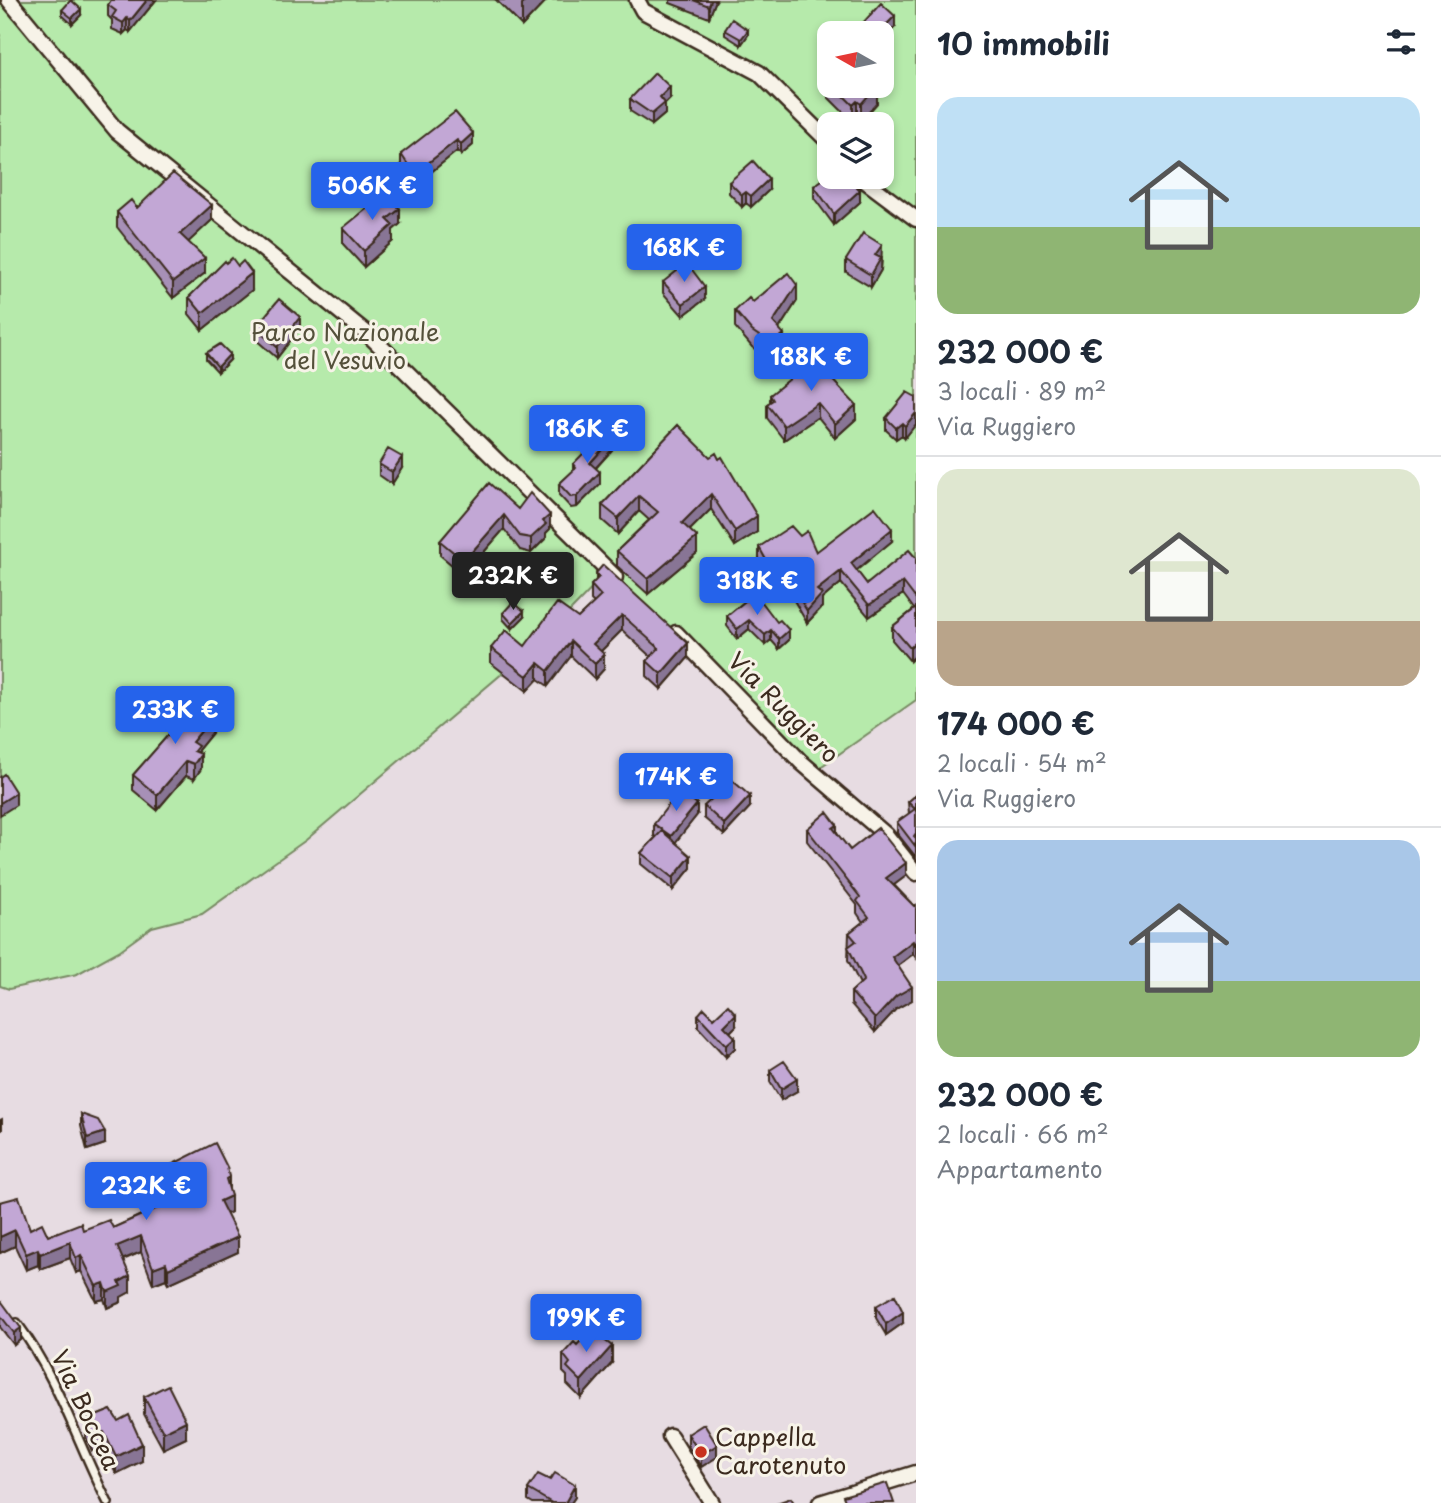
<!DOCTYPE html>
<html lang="it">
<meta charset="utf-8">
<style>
:root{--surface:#fff;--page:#f2f2f3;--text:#1f2937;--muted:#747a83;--line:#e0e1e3;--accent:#2563eb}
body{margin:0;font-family:"Playpen Sans",sans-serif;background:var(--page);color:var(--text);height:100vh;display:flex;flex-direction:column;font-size:26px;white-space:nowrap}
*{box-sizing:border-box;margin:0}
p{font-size:23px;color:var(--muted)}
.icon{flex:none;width:38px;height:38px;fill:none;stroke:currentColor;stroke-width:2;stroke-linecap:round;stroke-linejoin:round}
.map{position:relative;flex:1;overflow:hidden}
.panel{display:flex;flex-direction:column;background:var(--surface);width:525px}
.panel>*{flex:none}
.needle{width:46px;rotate:279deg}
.fabs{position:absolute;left:817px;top:21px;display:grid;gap:14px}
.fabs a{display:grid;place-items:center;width:77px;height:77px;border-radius:14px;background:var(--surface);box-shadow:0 4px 10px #0003;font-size:35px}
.price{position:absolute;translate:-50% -60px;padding:0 16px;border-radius:7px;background:var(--accent);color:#fff;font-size:23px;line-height:46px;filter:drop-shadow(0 2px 4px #0008)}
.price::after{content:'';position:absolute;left:50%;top:42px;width:21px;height:16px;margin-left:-10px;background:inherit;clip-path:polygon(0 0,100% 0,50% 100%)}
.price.current{background:#222;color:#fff}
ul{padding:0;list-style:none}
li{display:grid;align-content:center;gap:14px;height:371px;padding:0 21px}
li+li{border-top:2px solid var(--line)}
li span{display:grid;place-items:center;height:217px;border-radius:21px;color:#555}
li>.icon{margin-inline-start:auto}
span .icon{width:126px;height:126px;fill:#fffc;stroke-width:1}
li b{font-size:30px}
h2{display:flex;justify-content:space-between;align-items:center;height:84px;padding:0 21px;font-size:30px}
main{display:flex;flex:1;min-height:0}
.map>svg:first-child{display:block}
.green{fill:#b6eaab;stroke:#788a64;stroke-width:2;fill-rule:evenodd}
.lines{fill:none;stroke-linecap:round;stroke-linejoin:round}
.service-casing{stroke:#3b2a1e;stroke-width:12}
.minor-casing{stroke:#3b2a1e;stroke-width:19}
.service{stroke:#f7f3e8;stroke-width:7}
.minor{stroke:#f7f3e8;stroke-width:14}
.wall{fill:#a790b7;stroke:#3b2a1e;stroke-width:2}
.shaded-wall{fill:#887595;stroke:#3b2a1e;stroke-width:2}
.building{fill:#c2a7d5;stroke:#3b2a1e;stroke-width:2}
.poi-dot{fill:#c8321e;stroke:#f7f3e8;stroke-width:2.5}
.labels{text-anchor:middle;stroke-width:6;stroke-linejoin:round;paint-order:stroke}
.park-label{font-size:24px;fill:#54503a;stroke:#f7f3e8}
.street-label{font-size:24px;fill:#3b2a1e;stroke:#f7f3e8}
.poi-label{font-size:24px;fill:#3b2a1e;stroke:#f7f3e8;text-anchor:start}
</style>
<main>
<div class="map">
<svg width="916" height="1503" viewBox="0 0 916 1503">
<rect width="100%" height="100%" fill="#e7dce2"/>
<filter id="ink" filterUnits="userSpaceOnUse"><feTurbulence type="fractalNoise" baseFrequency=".0143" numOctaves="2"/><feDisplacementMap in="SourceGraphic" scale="14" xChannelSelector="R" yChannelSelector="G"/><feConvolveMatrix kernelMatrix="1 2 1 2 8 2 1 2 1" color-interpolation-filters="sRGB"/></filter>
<g filter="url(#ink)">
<path class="green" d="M 0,0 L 916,0 L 916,700 L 809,775 L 695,653 L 607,573 L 544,638 L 306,840 L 268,867 L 202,914 L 152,927 L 119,951 L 77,974 L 9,989 L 0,986 ZM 830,33 L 882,33 L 882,86 L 830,86 ZM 830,124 L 882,124 L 882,177 L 830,177 Z"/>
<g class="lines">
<g class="service-casing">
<path id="service" d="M 17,1323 C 58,1378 77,1442 108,1503"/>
</g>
<g class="minor-casing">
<path id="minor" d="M 9,0 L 117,131 L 370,336 L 615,577
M 637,0 L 643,11 L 759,73 L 830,143
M 860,177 L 916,219
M 676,633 L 801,762 L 886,835 L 916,873
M 670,1436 L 712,1503
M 820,1503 L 916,1473"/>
</g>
<use href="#service" class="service"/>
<use href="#minor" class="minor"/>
</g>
<path class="wall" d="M 156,0 L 130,32 L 127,30 L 123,34 L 112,29 L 112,20 L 108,16 L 108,5 Z
M 496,0 L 547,0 L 522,26 Z
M 670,0 L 716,0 L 709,18 L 670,3 Z
M 62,10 L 81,15 L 72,24 L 62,15 Z
M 862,24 L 895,27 L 882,40 L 882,33 L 862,33 Z
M 725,30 L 748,35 L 741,45 L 725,35 Z
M 830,77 L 830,86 L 881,86 L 881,92 L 877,96 L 877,103 L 861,121 L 857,118 L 853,122 L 828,97 L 828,80 Z
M 630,99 L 670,99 L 665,104 L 665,114 L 652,125 L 630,111 Z
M 473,133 L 473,145 L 461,155 L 457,151 L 414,186 L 401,165 L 401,154 Z
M 729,182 L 769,190 L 751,207 L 746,203 L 742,207 L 729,193 Z
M 814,186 L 860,202 L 834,225 L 814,198 Z
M 137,208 L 212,220 L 188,242 L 205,273 L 173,298 L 117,227 L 117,212 Z
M 400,224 L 393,230 L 393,241 L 364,267 L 343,244 L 343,228 Z
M 882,257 L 881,270 L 871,287 L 846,272 L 846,260 Z
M 226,263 L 252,290 L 202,330 L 189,314 L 189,297 Z
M 663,282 L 705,299 L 683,316 L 663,293 Z
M 797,301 L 779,329 L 784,350 L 771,360 L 752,347 L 735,327 L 735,311 L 753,302 Z
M 255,328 L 300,328 L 277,358 L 255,339 Z
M 206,353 L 230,360 L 218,372 L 206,359 Z
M 837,374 L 832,379 L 856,419 L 835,438 L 818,417 L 784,440 L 767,418 L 767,404 L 770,402 L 770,395 Z
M 916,397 L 916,424 L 905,438 L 902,435 L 896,439 L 886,430 L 886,418 Z
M 678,425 L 757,532 L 735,546 L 711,509 L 690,530 L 697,553 L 648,594 L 617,566 L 617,551 L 649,520 L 639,511 L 618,534 L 602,520 L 602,505 Z
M 619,442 L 596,468 L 600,484 L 577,507 L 571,508 L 559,495 L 559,484 L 573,471 L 573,464 Z
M 379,464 L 402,468 L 392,484 L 379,475 Z
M 518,509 L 550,529 L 546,533 L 546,538 L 531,553 L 520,550 L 504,529 L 464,575 L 440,555 L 440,541 Z
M 800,536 L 816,552 L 892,541 L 856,570 L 867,584 L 916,558 L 916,655 L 910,661 L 892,640 L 892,627 L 914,609 L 903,594 L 869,617 L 841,583 L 822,599 L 822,607 L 807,623 L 792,597 L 792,587 L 782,572 L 770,580 L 759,560 L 759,547 Z
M 596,573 L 688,658 L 661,689 L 647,676 L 647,661 L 651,657 L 622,630 L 601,651 L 604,669 L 595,679 L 571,656 L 548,686 L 538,679 L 527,691 L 491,663 L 491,648 L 525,646 L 578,618 L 594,603 L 591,600 L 591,585 L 596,581 Z
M 755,593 L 789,640 L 779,649 L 771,640 L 765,645 L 749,629 L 737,639 L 727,626 L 727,616 Z
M 503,613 L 524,617 L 512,629 L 503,619 Z
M 172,709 L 212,733 L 198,750 L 201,769 L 194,779 L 186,776 L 157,810 L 133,790 L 133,775 L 170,733 L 170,721 L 172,717 Z
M 916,795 L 916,857 L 897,833 L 897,822 L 909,814 L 908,802 Z
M 704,806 L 750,807 L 724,835 L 704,818 Z
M 697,815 L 675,842 L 691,868 L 673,890 L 641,864 L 641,853 L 656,837 L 654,836 L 654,824 Z
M 807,829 L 837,834 L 850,850 L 906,876 L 894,885 L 914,906 L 916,905 L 916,958 L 913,954 L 898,965 L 912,1000 L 896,1009 L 875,1032 L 851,1004 L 851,992 L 860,984 L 848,960 L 849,933 L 863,922 L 857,913 L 857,905 L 807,841 Z
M 698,1015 L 714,1018 L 736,1026 L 730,1032 L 735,1048 L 726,1057 L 698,1027 Z
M 770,1070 L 797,1091 L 781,1100 L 770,1082 Z
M 81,1114 L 105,1144 L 87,1150 L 81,1126 Z
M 167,1167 L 229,1190 L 231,1212 L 226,1214 L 238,1252 L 168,1284 L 166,1279 L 153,1284 L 141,1252 L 123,1260 L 130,1292 L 121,1297 L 121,1302 L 107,1308 L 104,1299 L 96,1301 L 81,1271 L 76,1273 L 70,1258 L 40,1269 L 38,1265 L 26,1270 L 15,1246 L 0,1253 L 0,1202 L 30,1229 L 48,1236 L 83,1230 L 113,1228 L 154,1209 L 149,1200 L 149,1184 L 167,1172 Z
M 0,1303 L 21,1339 L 14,1345 L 0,1327 Z
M 876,1306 L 903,1323 L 886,1335 L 876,1318 Z
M 563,1354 L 612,1363 L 581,1398 L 567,1384 L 567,1376 L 563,1372 Z
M 144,1397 L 186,1438 L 163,1449 L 144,1414 Z
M 111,1410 L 142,1461 L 116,1474 L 104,1449 L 92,1451 L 86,1437 L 86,1420 Z
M 688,1434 L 717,1457 L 701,1467 L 688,1446 Z
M 550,1480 L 575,1497 L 571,1503 L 533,1503 L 528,1500 L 528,1489 Z"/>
<path class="shaded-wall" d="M 147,0 L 156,0 L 130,32 L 130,21 Z
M 526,0 L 547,0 L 522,26 L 522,4 Z
M 711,0 L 716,0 L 709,18 L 709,6 Z
M 81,9 L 81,15 L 72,24 L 72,18 Z
M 895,16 L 895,27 L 882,40 L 882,33 L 878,33 Z
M 127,18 L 127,30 L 123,34 L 123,23 Z
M 748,30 L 748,35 L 741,45 L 741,39 Z
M 874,86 L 881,86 L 881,92 L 877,96 L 877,103 L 861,121 L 861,104 Z
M 670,87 L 670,99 L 665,104 L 665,114 L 652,125 L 652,114 L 660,97 Z
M 857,101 L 857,118 L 853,122 L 853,105 Z
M 473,133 L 473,145 L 461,155 L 461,144 Z
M 457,140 L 457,151 L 414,186 L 414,174 Z
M 769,179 L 769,190 L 751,207 L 751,196 Z
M 860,190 L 860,202 L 834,225 L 834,214 Z
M 746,192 L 746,203 L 742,207 L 742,195 Z
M 212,205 L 212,220 L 180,250 L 180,234 Z
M 400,209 L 400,224 L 393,230 L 393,241 L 364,267 L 364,251 L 387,219 Z
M 882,245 L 881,270 L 871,287 L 871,275 L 875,255 Z
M 205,258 L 205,273 L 173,298 L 173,282 Z
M 252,273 L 252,290 L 202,330 L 202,313 Z
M 797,285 L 797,301 L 773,338 L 773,322 Z
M 705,287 L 705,299 L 683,316 L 683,304 Z
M 300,317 L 300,328 L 277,358 L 277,347 Z
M 784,334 L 784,350 L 771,360 L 771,344 Z
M 230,354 L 230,360 L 218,372 L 218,367 Z
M 837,360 L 837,374 L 825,386 L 825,372 Z
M 818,403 L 818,417 L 784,440 L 784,426 Z
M 856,405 L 856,419 L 835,438 L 835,424 Z
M 916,413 L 916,424 L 905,438 L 905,426 Z
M 902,423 L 902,435 L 896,439 L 896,428 Z
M 619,431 L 619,442 L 590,474 L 590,463 Z
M 402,457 L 402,468 L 392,484 L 392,472 Z
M 600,472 L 600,484 L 577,507 L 577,496 Z
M 711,494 L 711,509 L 682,538 L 682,523 Z
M 639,496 L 639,511 L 618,534 L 618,518 Z
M 504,515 L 504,529 L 464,575 L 464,561 Z
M 550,515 L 550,529 L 546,533 L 546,538 L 531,553 L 531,538 L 543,521 Z
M 757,516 L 757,532 L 735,546 L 735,531 Z
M 892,529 L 892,541 L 851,575 L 851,563 Z
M 697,537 L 697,553 L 648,594 L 648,579 Z
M 782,560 L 782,572 L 770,580 L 770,567 Z
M 841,571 L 841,583 L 822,599 L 822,607 L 807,623 L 807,611 L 817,590 Z
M 903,582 L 903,594 L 869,617 L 869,605 Z
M 524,611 L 524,617 L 512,629 L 512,623 Z
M 622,615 L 622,630 L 593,659 L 593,644 Z
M 749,620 L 749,629 L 737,639 L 737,629 Z
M 771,630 L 771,640 L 765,645 L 765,635 Z
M 789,630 L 789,640 L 779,649 L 779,639 Z
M 571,641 L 571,656 L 548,686 L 548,671 Z
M 916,642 L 916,655 L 910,661 L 910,648 Z
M 688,643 L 688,658 L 661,689 L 661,674 Z
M 604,654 L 604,669 L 595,679 L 595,664 Z
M 538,663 L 538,679 L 527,691 L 527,676 Z
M 212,718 L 212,733 L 198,750 L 198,759 L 201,754 L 201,769 L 194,779 L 194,754 L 192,742 Z
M 186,761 L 186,776 L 157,810 L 157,795 Z
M 16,793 L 16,805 L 0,815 L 0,803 Z
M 750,796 L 750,807 L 724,835 L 724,824 Z
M 697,804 L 697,815 L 671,848 L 671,836 Z
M 837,825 L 837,838 L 833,828 Z
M 691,856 L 691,868 L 673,890 L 673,878 Z
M 906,863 L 906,876 L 886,891 L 886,878 Z
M 913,941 L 913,954 L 892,970 L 892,957 Z
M 912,987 L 912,1000 L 896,1009 L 875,1032 L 875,1019 L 896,996 Z
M 736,1014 L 736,1026 L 724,1038 L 724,1026 Z
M 735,1037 L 735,1048 L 726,1057 L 726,1045 Z
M 797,1079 L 797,1091 L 781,1100 L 781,1089 Z
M 2,1119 L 2,1130 L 0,1131 L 0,1120 Z
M 105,1132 L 105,1144 L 87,1150 L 87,1138 Z
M 229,1177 L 229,1193 L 226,1179 Z
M 231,1196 L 231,1212 L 220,1217 L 220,1201 Z
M 15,1230 L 15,1246 L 0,1253 L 0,1237 Z
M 141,1236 L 141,1252 L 117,1262 L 117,1246 Z
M 238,1237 L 238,1252 L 168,1284 L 168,1269 Z
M 70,1242 L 70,1258 L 40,1269 L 40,1254 Z
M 38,1249 L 38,1265 L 26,1270 L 26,1254 Z
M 81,1255 L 81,1271 L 76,1273 L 76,1258 Z
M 166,1263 L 166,1279 L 153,1284 L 153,1268 Z
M 130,1276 L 130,1292 L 121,1297 L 121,1302 L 107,1308 L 107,1292 L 119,1282 Z
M 104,1283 L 104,1299 L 96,1301 L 96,1286 Z
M 903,1312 L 903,1323 L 886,1335 L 886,1324 Z
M 21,1328 L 21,1339 L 14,1345 L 14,1333 Z
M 612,1346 L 612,1363 L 581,1398 L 581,1381 Z
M 186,1421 L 186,1438 L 163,1449 L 163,1432 Z
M 142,1444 L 142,1461 L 116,1474 L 116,1457 Z
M 717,1445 L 717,1457 L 701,1467 L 701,1455 Z
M 575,1485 L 575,1497 L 571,1503 L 565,1503 Z"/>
<path class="building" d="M 71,0 L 81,9 L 72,18 L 62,10 Z
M 111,0 L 147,0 L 130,21 L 127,18 L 123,23 L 112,17 L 116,11 L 108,5 Z
M 693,0 L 711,0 L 709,6 Z
M 881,3 L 895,16 L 878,33 L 872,33 L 862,24 Z
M 732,19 L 748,30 L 741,39 L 725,30 Z
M 655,73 L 670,87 L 660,97 L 665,103 L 652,114 L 630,99 Z
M 834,86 L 877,86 L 861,104 L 857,101 L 853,105 Z
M 455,112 L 473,133 L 461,144 L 457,140 L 414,174 L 401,154 Z
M 753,161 L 769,179 L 751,196 L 746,192 L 742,195 L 729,182 Z
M 173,173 L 212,205 L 180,234 L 205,258 L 173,282 L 117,212 L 131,200 L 137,208 Z
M 830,174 L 830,177 L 847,177 L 860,190 L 834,214 L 814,186 Z
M 386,193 L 400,209 L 387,219 L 393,225 L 364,251 L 343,228 Z
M 863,233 L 882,245 L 875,255 L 881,258 L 871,275 L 846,260 Z
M 232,258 L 238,266 L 243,261 L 252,273 L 202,313 L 189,297 L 225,261 L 226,263 Z
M 687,263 L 705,287 L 683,304 L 663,282 Z
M 788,273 L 797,285 L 773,322 L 784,334 L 771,344 L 752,331 L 735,311 L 749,298 L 753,302 Z
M 279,299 L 300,317 L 277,347 L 255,328 Z
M 220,344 L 230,354 L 218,367 L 206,353 Z
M 827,349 L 837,360 L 825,372 L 856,405 L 835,424 L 818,403 L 784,426 L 767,404 L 773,400 L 770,395 Z
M 907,392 L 916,397 L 916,413 L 905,426 L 902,423 L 896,428 L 886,418 Z
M 612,424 L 619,431 L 590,463 L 600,472 L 577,496 L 571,497 L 559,484 L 576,468 L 573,464 Z
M 678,425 L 710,457 L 716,453 L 719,459 L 722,457 L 757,516 L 735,531 L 711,494 L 682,523 L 697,537 L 648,579 L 617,551 L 658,512 L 639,496 L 618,518 L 602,505 Z
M 388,449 L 402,457 L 392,472 L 379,464 Z
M 489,483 L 518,509 L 530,493 L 550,515 L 543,521 L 546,524 L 531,538 L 520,536 L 504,515 L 464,561 L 440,541 Z
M 875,507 L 892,529 L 851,563 L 867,584 L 909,550 L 916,558 L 916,599 L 903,582 L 869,605 L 841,571 L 817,590 L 822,594 L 807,611 L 792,585 L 796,582 L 782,560 L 770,567 L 759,547 L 791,526 L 800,536 L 807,531 L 816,552 Z
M 603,565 L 688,643 L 661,674 L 647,661 L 659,648 L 622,615 L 593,644 L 604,654 L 595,664 L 571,641 L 548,671 L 538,663 L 527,676 L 491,648 L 506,630 L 525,646 L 557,603 L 578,618 L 601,596 L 591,585 L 599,577 L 596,573 Z
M 755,593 L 777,622 L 780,620 L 789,630 L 779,639 L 771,630 L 765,635 L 749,620 L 737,629 L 727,616 Z
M 513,602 L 524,611 L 512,623 L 503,613 Z
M 916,608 L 916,642 L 910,648 L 892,627 Z
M 187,693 L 212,718 L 192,742 L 198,746 L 194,751 L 201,754 L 194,764 L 186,761 L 157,795 L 133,775 L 176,726 L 170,721 L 176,713 L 172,709 Z
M 4,774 L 16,793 L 0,803 L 0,777 Z
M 732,780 L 750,796 L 724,824 L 704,806 Z
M 680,790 L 697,804 L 671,836 L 654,824 Z
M 916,795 L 916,833 L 914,836 L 916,838 L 916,847 L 897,822 L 915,809 L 908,802 Z
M 827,812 L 837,825 L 833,828 L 850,850 L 878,828 L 906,863 L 886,878 L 914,906 L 916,905 L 916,946 L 913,941 L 892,957 L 912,987 L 896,996 L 875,1019 L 851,992 L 864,980 L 848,947 L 856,941 L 849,933 L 869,917 L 857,901 L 860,897 L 807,829 Z
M 662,831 L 691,856 L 673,878 L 641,853 Z
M 728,1005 L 736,1014 L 724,1026 L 735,1037 L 726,1045 L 698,1015 L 704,1008 L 714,1018 Z
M 784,1061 L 797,1079 L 781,1089 L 770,1070 Z
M 81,1114 L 98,1120 L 105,1132 L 87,1138 Z
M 215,1143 L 227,1167 L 229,1177 L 226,1179 L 231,1196 L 220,1201 L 238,1237 L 168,1269 L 166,1263 L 153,1268 L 141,1236 L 117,1246 L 130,1276 L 119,1282 L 121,1286 L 107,1292 L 104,1283 L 96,1286 L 81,1255 L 76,1258 L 70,1242 L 40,1254 L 38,1249 L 26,1254 L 15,1230 L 0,1237 L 0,1202 L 19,1197 L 30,1229 L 42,1223 L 48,1236 L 81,1223 L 83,1230 L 109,1220 L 113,1228 L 162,1206 L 149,1184 L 169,1171 L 167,1167 Z
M 895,1295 L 903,1312 L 886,1324 L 876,1306 Z
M 2,1302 L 21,1328 L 14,1333 L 0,1315 L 0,1303 Z
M 591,1330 L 612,1346 L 581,1381 L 567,1367 L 570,1363 L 563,1354 L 574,1342 L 577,1345 Z
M 168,1385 L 186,1421 L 163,1432 L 144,1397 Z
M 111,1410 L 118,1421 L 129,1415 L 142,1444 L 116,1457 L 104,1432 L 92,1434 L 86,1420 Z
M 704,1424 L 717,1445 L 701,1455 L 688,1434 Z
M 555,1473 L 575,1485 L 565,1503 L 552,1503 L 528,1489 L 538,1474 L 550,1480 Z
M 887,1483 L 894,1503 L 846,1503 L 843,1496 Z
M 791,1498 L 794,1503 L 777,1503 Z"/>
</g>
<circle class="poi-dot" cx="701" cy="1452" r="7"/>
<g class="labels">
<g class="park-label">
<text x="345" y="341">Parco Nazionale<tspan x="345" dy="28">del Vesuvio</tspan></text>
</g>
<g class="street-label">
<text transform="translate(783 708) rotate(45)" y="8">Via Ruggiero</text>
<text transform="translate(85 1410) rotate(65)" y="8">Via Boccea</text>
</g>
<g class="poi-label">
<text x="715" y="1446">Cappella<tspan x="715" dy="28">Carotenuto</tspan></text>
</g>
</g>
</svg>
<div class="fabs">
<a><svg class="needle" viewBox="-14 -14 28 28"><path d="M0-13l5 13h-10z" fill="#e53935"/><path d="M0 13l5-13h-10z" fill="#747a83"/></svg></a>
<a><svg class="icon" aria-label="layers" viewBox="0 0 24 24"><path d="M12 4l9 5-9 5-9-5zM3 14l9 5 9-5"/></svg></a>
</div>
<b class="price" style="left:372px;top:222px">506K €</b>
<b class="price" style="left:684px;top:284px">168K €</b>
<b class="price" style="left:811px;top:393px">188K €</b>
<b class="price" style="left:587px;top:465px">186K €</b>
<b class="price current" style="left:513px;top:612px">232K €</b>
<b class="price" style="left:757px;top:617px">318K €</b>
<b class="price" style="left:175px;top:746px">233K €</b>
<b class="price" style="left:676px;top:813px">174K €</b>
<b class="price" style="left:146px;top:1222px">232K €</b>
<b class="price" style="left:586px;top:1354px">199K €</b>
</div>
<section class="panel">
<h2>10 immobili<svg class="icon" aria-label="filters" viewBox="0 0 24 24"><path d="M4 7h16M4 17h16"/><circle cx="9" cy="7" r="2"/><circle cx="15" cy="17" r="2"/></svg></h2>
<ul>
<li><span style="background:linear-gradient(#bfe0f5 60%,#8fb573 0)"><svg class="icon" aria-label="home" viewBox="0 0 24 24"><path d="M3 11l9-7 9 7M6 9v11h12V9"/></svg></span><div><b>232 000 €</b><p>3 locali · 89 m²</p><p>Via Ruggiero</p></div></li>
<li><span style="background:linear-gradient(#dfe7d0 70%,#b9a48a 0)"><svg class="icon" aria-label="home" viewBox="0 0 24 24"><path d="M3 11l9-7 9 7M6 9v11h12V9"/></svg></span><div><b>174 000 €</b><p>2 locali · 54 m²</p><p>Via Ruggiero</p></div></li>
<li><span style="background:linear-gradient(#a9c7e8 65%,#8fb573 0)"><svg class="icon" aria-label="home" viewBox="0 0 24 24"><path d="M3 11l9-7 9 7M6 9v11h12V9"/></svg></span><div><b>232 000 €</b><p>2 locali · 66 m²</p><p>Appartamento</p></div></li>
</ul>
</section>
</main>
